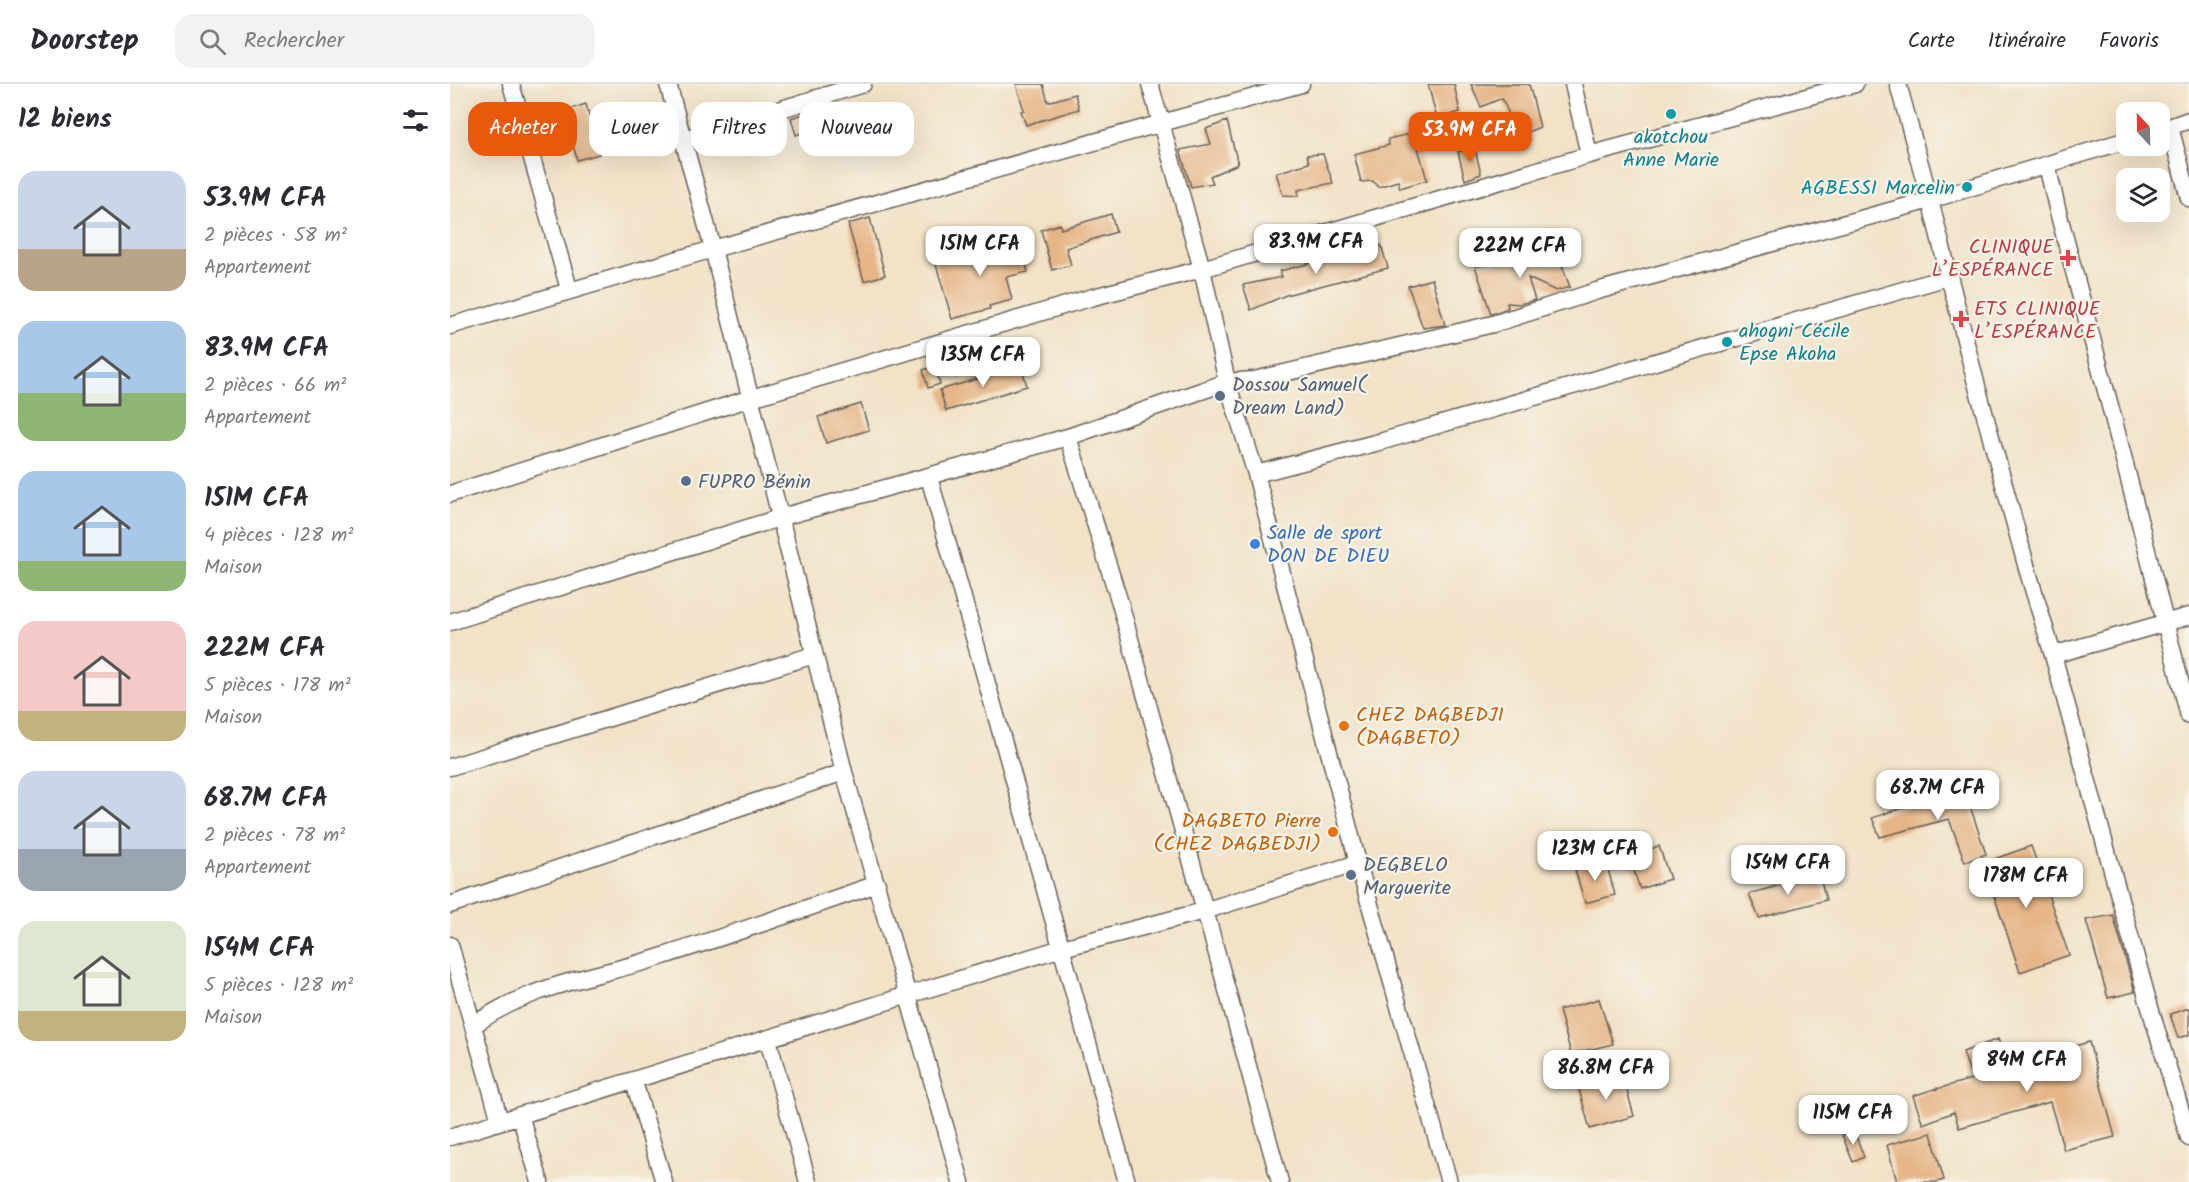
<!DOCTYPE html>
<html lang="fr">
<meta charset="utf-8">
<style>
:root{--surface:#fff;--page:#f2f2f3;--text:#2b2b33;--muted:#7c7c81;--line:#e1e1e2;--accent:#ea580c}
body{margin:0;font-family:Kalam,sans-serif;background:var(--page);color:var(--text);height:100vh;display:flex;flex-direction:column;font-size:22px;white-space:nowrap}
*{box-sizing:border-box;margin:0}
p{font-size:20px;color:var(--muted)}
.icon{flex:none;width:33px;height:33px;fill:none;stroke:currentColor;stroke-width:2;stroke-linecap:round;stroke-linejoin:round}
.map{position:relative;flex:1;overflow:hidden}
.drawer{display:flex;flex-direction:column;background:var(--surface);width:450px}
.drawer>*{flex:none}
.hud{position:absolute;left:18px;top:18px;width:570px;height:54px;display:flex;gap:12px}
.needle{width:39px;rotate:338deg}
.controls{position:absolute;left:1666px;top:18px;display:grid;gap:12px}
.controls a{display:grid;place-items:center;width:54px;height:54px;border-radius:12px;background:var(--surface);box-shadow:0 6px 24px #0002;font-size:30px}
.price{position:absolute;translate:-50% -51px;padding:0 14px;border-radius:12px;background:#fff;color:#222;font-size:20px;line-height:39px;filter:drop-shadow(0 2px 3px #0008)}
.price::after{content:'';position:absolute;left:50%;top:36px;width:18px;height:14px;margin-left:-9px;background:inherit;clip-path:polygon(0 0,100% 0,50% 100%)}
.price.selected{background:var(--accent);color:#fff}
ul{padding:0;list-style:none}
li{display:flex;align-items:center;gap:18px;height:150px;padding:0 18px}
li span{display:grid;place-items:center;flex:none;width:168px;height:120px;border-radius:18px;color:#555}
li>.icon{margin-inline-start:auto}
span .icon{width:72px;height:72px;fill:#fffc;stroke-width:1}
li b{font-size:26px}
h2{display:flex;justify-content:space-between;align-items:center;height:72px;padding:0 18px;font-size:26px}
.tag{padding:0 21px;border-radius:18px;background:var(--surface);box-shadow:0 6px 24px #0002;font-size:21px;line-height:54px}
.tag.selected{background:var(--accent);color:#fff}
header{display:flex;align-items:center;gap:36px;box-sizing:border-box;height:84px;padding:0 30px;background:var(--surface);border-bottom:2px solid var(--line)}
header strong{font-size:28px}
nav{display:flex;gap:33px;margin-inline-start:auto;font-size:21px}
.search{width:420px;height:54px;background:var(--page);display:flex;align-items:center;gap:15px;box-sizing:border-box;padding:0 21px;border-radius:18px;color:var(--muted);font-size:22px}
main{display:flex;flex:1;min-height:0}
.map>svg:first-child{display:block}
.building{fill:#e6b688}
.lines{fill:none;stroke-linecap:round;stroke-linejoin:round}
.street-casing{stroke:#676158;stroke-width:19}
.street{stroke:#fff;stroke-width:16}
.culture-dot{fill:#0f9aa8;stroke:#f7f3e8;stroke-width:2}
.health-dot{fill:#e0444e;stroke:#f7f3e8;stroke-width:2}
.service-dot{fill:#5c6f8a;stroke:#f7f3e8;stroke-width:2}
.shop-dot{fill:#3f7fe0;stroke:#f7f3e8;stroke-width:2}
.food-dot{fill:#e8710a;stroke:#f7f3e8;stroke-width:2}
.labels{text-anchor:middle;stroke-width:4.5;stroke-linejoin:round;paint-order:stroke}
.culture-label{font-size:20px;fill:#0d838f;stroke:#f7f3e8}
.health-label{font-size:20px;fill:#be3a42;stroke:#f7f3e8;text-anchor:end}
.service-label{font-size:20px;fill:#4e5e75;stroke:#f7f3e8;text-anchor:start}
.shop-label{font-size:20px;fill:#366cbe;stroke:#f7f3e8;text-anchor:start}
.food-label{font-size:20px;fill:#c56008;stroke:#f7f3e8;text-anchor:start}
</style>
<header>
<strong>Doorstep</strong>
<div class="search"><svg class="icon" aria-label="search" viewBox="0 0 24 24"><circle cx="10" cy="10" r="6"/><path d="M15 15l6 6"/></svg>Rechercher</div>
<nav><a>Carte</a><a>Itinéraire</a><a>Favoris</a></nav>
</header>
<main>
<section class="drawer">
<h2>12 biens<svg class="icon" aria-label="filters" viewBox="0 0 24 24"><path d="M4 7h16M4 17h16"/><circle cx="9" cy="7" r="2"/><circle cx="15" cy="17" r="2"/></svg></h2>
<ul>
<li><span style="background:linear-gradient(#c9d6e8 65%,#b9a48a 0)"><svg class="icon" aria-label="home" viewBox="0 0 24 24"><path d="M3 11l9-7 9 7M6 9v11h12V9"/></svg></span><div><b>53.9M CFA</b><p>2 pièces · 58 m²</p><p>Appartement</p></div></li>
<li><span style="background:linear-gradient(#a9c7e8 60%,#8fb573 0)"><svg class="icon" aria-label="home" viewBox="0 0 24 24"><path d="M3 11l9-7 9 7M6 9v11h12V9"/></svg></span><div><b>83.9M CFA</b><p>2 pièces · 66 m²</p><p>Appartement</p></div></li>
<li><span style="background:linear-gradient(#a9c7e8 75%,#8fb573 0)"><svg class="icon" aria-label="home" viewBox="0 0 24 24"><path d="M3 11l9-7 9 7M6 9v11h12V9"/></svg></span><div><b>151M CFA</b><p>4 pièces · 128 m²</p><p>Maison</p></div></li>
<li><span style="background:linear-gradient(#f6c9c9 75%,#c2b280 0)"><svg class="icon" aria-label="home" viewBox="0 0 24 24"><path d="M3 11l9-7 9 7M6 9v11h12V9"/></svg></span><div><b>222M CFA</b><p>5 pièces · 178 m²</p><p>Maison</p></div></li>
<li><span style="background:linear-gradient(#c9d6e8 65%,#9aa5b1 0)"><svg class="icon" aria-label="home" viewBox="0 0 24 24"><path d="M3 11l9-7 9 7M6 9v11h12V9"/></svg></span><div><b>68.7M CFA</b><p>2 pièces · 78 m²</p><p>Appartement</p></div></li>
<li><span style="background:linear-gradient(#dfe7d0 75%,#c2b280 0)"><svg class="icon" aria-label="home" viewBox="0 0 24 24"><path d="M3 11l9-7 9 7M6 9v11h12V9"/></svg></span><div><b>154M CFA</b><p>5 pièces · 128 m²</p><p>Maison</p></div></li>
</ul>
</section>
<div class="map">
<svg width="1739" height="1098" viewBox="0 0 1739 1098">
<rect width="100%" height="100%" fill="#f7f3e8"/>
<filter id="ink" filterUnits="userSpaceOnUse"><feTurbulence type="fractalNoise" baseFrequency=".0167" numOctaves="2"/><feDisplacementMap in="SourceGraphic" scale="12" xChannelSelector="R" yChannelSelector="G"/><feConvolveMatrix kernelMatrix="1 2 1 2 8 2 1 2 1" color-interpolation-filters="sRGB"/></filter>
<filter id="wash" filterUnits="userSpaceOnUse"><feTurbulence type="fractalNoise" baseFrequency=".008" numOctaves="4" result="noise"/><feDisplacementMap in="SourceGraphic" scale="24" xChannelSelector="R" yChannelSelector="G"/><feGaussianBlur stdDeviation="1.35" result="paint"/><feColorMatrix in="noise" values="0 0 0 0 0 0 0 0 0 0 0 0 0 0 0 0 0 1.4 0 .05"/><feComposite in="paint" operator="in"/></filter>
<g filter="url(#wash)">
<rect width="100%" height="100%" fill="#f2e2c7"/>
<g id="blocks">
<path class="building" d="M 566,0 L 593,0 L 598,18 L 625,10 L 629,25 L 576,41 L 571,27 L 574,26 Z
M 978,0 L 1004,0 L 1010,28 L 987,35 Z
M 1021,0 L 1079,0 L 1090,43 L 1068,52 L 1052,14 L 1031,23 Z
M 136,20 L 149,70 L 127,76 L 114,27 Z
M 357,29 L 362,45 L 346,51 L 341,34 Z
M 777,37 L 788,80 L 760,92 L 763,99 L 741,103 L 730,66 L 761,60 L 756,45 Z
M 964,49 L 977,96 L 950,104 L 948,97 L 928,103 L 923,97 L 911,98 L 904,70 L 939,61 L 938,55 Z
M 1024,61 L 1031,90 L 1015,96 L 1008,68 Z
M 873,70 L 883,99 L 848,106 L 849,112 L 833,111 L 826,89 L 859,79 L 857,71 Z
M 661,130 L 666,148 L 616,164 L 621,181 L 602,186 L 591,146 L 610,140 L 611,145 Z
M 420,134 L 435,191 L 414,197 L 398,140 Z
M 570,156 L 578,188 L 556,193 L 562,216 L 539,222 L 540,225 L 502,235 L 485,177 L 547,159 L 548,162 Z
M 931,161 L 938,184 L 836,211 L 801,226 L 793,201 L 832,193 L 830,187 Z
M 1106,165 L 1120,203 L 1106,207 L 1078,194 L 1085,216 L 1070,220 L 1057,219 L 1058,224 L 1041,230 L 1025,182 L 1054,179 L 1053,172 L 1079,174 Z
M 982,195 L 995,241 L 973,244 L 958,202 Z
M 485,282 L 490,300 L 478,304 L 473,286 Z
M 571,282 L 577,302 L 496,327 L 490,306 Z
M 411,320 L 419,346 L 376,359 L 368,333 Z
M 1514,704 L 1536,770 L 1515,778 L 1499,735 L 1430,753 L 1422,734 Z
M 1209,762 L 1220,795 L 1190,805 L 1179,772 Z
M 1581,762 L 1619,871 L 1570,888 L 1533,779 Z
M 1156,778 L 1165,811 L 1135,819 L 1125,786 Z
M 1369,790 L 1376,816 L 1309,834 L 1299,810 Z
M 1663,831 L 1685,908 L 1658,914 L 1636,836 Z
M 1149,915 L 1163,960 L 1121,970 L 1109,926 Z
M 1739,924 L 1739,951 L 1728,954 L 1720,930 Z
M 1548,955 L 1559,985 L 1588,977 L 1586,973 L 1639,958 L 1665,1053 L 1614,1066 L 1600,1018 L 1509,1044 L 1504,1028 L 1473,1040 L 1463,1012 L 1487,1004 L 1487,1005 L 1522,995 L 1513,968 Z
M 1172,989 L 1184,1032 L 1140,1045 L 1128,1002 Z
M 1404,1047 L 1414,1073 L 1403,1078 L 1392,1051 Z
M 1481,1049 L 1494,1096 L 1487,1098 L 1447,1098 L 1437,1061 Z"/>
</g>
</g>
<g filter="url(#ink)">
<use href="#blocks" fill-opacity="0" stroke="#676158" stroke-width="1.5"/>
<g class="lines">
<g class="street-casing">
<path id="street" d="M 61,0 L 119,205
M 218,0 L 263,165 L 394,688 L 511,1098
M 700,0 L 752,185 L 777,298 L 806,390 L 908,779 L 999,1098
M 1123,0 L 1139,71
M 1448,0 L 1480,116 L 1677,56
M 1720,43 L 1739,114
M 1711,46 L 1739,36
M 234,55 L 413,0
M 1597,81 L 1607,124 L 1663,333 L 1739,632
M 0,242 L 263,165 L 851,0
M 618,353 L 670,519 L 830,1098
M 806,390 L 933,357 L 1498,193
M 479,393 L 677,1098
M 0,410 L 301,314 L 643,213 L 752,185 L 1139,71 L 1405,0
M 0,538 L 332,433 L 618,353 L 777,298 L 804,296 L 1043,240 L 1147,207 L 1480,116 L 1525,295 L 1578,488 L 1603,571 L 1698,917 L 1739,1054
M 1603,571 L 1739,532
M 0,683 L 364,571
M 0,821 L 394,688
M 0,861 L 50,1037
M 23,942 C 77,901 147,893 210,873 C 283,850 355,825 427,800
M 318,956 L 358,1098
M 184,998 L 214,1098
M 70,1031 L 90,1098
M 0,1053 L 458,911 L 612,864 L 754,827 L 908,779"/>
</g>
<use href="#street" class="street"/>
</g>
</g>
<g class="culture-dot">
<circle cx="1221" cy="30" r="6"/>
<circle cx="1517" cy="103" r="6"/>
<circle cx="1277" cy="258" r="6"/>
</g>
<g class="health-dot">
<path d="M1615 165h6v6h6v6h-6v6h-6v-6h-6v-6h6z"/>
<path d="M1508 226h6v6h6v6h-6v6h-6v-6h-6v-6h6z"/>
</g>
<g class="service-dot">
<circle cx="770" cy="312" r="6"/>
<circle cx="236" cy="397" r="6"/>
<circle cx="901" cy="791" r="6"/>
</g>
<circle class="shop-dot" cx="805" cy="460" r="6"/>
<g class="food-dot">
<circle cx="894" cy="642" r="6"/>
<circle cx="883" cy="748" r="6"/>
</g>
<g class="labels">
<g class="culture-label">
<text x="1221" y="59">akotchou<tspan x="1221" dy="23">Anne Marie</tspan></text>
<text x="1505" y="110" text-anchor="end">AGBESSI Marcelin</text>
<text x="1289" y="253" text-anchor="start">ahogni Cécile<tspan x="1289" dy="23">Epse Akoha</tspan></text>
</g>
<g class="health-label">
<text x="1604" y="169">CLINIQUE<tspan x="1604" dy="23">L’ESPÉRANCE</tspan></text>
<text x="1524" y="231" text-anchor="start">ETS CLINIQUE<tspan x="1524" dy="23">L’ESPÉRANCE</tspan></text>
</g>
<g class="service-label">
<text x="782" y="307">Dossou Samuel(<tspan x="782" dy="23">Dream Land)</tspan></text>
<text x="248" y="404">FUPRO Bénin</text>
<text x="913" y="787">DEGBELO<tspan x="913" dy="23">Marguerite</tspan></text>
</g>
<g class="shop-label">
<text x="817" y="455">Salle de sport<tspan x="817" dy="23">DON DE DIEU</tspan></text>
</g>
<g class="food-label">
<text x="906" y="637">CHEZ DAGBEDJI<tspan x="906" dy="23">(DAGBETO)</tspan></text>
<text x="871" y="743" text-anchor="end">DAGBETO Pierre<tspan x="871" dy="23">(CHEZ DAGBEDJI)</tspan></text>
</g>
</g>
</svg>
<div class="controls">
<a><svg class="needle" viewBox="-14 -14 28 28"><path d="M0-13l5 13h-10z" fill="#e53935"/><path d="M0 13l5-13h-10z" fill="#7c7c81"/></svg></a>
<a><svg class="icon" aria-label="layers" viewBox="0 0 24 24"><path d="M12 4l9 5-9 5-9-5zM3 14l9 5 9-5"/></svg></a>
</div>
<b class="price selected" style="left:1020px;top:79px">53.9M CFA</b>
<b class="price" style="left:866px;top:191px">83.9M CFA</b>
<b class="price" style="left:530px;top:193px">151M CFA</b>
<b class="price" style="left:1070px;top:195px">222M CFA</b>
<b class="price" style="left:533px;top:304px">135M CFA</b>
<b class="price" style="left:1488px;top:737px">68.7M CFA</b>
<b class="price" style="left:1145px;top:798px">123M CFA</b>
<b class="price" style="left:1338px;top:812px">154M CFA</b>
<b class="price" style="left:1576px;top:825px">178M CFA</b>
<b class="price" style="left:1577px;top:1009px">84M CFA</b>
<b class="price" style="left:1156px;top:1017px">86.8M CFA</b>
<b class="price" style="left:1403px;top:1062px">115M CFA</b>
<div class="hud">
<a class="tag selected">Acheter</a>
<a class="tag">Louer</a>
<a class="tag">Filtres</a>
<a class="tag">Nouveau</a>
</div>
</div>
</main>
